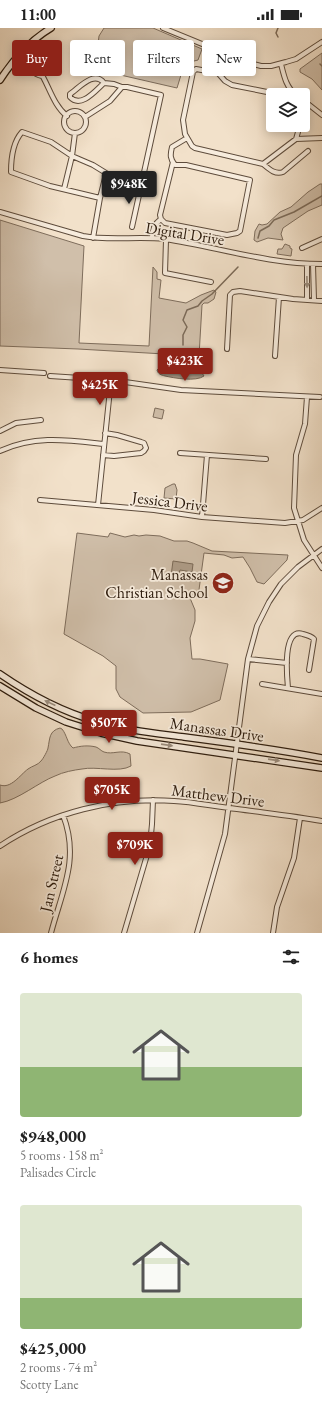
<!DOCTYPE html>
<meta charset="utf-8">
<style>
:root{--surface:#fff;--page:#f6f6f6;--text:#222;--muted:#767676;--accent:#8f2418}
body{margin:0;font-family:"EB Garamond",serif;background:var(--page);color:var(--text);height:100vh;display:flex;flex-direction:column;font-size:15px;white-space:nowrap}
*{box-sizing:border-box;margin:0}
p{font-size:13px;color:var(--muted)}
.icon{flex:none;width:22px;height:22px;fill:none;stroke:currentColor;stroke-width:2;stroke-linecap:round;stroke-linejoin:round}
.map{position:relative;height:905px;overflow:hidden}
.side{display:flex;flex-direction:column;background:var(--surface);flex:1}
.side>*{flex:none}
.hud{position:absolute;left:12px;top:12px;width:298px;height:36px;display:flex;gap:8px}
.tools{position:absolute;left:266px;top:60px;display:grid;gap:8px}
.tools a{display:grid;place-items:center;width:44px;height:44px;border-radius:4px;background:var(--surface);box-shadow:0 2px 10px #0003;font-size:20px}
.price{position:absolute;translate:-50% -34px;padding:0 9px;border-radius:4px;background:var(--accent);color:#fff;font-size:13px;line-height:26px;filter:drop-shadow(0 1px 2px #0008)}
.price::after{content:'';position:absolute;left:50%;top:24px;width:12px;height:9px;margin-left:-6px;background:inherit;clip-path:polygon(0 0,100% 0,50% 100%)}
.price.current{background:#222;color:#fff}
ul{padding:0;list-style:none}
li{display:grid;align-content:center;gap:8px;height:212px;padding:0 20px}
li span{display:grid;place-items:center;height:124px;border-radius:4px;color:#555}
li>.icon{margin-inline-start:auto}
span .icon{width:72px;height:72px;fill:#fffc;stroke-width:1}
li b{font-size:17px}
h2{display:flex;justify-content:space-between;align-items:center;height:48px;padding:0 20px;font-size:17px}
.pill{padding:0 14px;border-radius:4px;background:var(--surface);box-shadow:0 2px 10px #0003;font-size:14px;line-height:36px}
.pill.current{background:var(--accent);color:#fff}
.status{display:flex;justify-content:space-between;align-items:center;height:28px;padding:0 20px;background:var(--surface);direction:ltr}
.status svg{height:11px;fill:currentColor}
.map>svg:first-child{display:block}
.green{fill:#d0bfaa;stroke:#7e6d5c}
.water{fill:#af9e8a;stroke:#7b6a58}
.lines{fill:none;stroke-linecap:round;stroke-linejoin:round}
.stream{stroke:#7b6a58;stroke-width:1.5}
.street-casing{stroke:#5e4c3c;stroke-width:6}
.secondary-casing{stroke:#2c1b0d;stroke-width:8}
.street{stroke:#f7ecdd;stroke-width:4}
.secondary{stroke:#f7ecdd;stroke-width:5.5}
.oneway{fill:#9c8e7f}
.labels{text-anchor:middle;stroke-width:3.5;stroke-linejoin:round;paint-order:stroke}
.street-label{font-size:16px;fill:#2c1b0d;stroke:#f7ecdd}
.poi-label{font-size:16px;fill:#2c1b0d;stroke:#f7ecdd;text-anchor:end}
</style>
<div class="status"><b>11:00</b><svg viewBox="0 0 49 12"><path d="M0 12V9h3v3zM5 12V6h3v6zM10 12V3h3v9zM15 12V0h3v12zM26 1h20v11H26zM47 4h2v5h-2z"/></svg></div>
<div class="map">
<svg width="322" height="905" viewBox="0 0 322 905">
<rect width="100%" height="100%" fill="#f2e1ca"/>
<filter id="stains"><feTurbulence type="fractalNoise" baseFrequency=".005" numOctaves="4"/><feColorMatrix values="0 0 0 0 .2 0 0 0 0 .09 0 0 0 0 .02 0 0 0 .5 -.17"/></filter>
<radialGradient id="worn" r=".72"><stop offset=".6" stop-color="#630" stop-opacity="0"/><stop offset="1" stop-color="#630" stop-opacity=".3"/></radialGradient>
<path class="green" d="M 104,0 L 153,0 L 202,21 L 198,32 L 190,34 L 189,37 L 184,37 L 177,60 L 90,40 L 91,32 L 85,23 L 98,16 L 99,8 Z
M 322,25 L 322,62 L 312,51 L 300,44 L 300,41 Z
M 320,156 L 322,156 L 322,177 L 308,183 L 283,200 L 281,206 L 283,212 L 268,210 L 257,214 L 254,212 L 255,203 L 259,196 L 262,197 L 267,196 L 280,184 L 291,179 L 308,164 Z
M 0,192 L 84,218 L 79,315 L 149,318 L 153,239 L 157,244 L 157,251 L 161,252 L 159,270 L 186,275 L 201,267 L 214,262 L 216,264 L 214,271 L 208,275 L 204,275 L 202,277 L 199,328 L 78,321 L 0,318 Z
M 285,216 L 290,218 L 290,220 L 292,221 L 291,228 L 277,226 L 278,221 L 282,221 Z
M 155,380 L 164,382 L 162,391 L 153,389 Z
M 173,456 L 175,456 L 177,462 L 176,471 L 164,470 L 165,460 Z
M 77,505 L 108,509 L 110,505 L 125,509 L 134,507 L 139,508 L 146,507 L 160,508 L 174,513 L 187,513 L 193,515 L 212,523 L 288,527 L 287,532 L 264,556 L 257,554 L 250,540 L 243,529 L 232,530 L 224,527 L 204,525 L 198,569 L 190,570 L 195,582 L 195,593 L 190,610 L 192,631 L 200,631 L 228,636 L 220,672 L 191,684 L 143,685 L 120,669 L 116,661 L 116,638 L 103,628 L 64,606 Z
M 60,700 L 62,701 C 67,707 67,715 73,720 C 80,718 88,717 96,719 C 99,720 101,723 104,724 C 113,727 121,721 130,726 L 131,738 C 119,745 96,738 82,741 C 74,742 63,744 55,748 C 39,754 18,772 0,775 L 0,757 C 11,761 20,747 28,741 C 32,738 38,737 41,733 C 43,731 48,722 48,720 C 50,710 49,703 60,700 Z"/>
<path class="water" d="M 159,340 L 198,344 L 202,345 L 204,348 C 196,354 174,350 165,348 C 161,347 158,346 157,342 Z
M 173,533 L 193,536 L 192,544 L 180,542 L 178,549 L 171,548 Z"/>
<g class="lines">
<path class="stream" d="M 278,9 L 276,5 L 278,0
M 320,36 L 322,38
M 258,210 L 260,203 L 269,198 L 274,192 L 294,184 L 322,168
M 183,317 L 183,307 L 187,299 L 183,292 L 187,282 L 198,278 L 202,273 L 212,266 L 238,239"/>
<g class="street-casing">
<path id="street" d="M 163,0 L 246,34 L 261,38 L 271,38 L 286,34 L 296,31 L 322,14
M 19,27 C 26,31 34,36 39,42 C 49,57 53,77 67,88
M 21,29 C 26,38 32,46 42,48
M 281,36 C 284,48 286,59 296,67
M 104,55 C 94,42 79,60 70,66 L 70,69 C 81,81 96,62 104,55 L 114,56 L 122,59
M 273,69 L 267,64 L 232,57 L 225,53 L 218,45 L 196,41 L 193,44 L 183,92 L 185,106 L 192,118 L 195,120 L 263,136 L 296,111 L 322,110
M 303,72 L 322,87
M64 94a11 11 0 1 1 22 0a11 11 0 1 1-22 0Z
M 75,105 L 72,128 L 93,137 L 119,153 L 141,158 L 161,67 L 127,59 L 122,59 L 110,73 L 85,89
M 296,111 L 298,104 L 297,97
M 173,134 L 160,187 L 161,191 L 165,195 L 227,207 L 237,205 L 240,203 L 250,152 L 186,137 L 175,137 C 170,131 170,127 172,119 L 187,110
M 263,136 C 269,141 275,147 283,144 L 308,123
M 64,161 L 72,128 L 51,114 L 22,104 C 13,114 11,131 11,144 L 50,158 L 100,170
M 0,184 L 83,208 C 110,213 137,208 165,211 C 217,219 268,236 322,236
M 132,199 L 141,158
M 93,210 L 100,170 L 106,146
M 152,210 C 152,202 154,196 161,191
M 166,212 L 165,245 L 211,254
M 302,220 L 322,211
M 307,236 L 307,272
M 313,236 L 314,272
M 227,321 L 230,267 L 233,264 L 240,263 L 293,271 L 322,273
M 275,328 L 279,269
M 0,342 L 44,345
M 50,348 L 111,352 L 181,362 L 320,369
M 307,369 L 305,396 L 296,427 L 294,480 L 304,512 L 322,540
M 0,403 L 16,395 L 41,392
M 0,423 C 35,407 67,412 104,416
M 180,425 L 266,431
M 103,427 L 114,428 L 141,425 L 144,423 L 146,420 L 144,415 L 141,414 L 117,407 L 105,405
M 40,472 L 154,482 L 202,489 L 285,495 L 303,492 L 322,480
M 98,477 L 111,352
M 202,489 L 207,427
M 248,631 L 287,635
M 262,656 L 322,666
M 288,660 C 287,649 282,599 303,606 C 307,607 311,608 314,611 L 309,642
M 0,818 C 51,784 113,769 174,773 C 195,774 216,779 237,781 C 266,785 294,788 322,793
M 51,905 C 62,863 80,831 63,787
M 124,905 L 150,817 L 152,796 L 153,772
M 197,905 L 225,806 L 248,631 L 257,598 L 269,574 L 281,556 L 298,539 L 322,521
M 273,905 L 277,879 L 294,830 L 300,790"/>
</g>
<g class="secondary-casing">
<path id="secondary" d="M 0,52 C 13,32 31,12 51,0
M 0,646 C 29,666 60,683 95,693 C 124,702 154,705 184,709 C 230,715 276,721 322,730
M 0,658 L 36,680 L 66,694 L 101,705 L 137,713 L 322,740"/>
</g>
<use href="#street" class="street"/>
<use href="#secondary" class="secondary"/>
</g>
<defs><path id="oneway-solid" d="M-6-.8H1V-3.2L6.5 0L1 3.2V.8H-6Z"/></defs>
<g class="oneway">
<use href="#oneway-solid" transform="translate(307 254) rotate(89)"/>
<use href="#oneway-solid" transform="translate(50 675) rotate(-155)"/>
<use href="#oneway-solid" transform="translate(167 717) rotate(8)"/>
<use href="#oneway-solid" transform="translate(274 732) rotate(8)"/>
</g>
<defs>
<g id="school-disc" transform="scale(1.15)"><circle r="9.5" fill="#8f2418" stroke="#f7ecdd"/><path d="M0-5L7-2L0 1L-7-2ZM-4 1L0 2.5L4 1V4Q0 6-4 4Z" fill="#fff"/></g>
</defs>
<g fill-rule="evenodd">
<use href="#school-disc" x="223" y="555"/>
</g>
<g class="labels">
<g class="street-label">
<text transform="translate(185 205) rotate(9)" y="6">Digital Drive</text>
<text transform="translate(170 473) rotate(7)" y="6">Jessica Drive</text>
<text transform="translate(217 701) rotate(8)" y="6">Manassas Drive</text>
<text transform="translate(218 767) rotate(7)" y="6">Matthew Drive</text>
<text transform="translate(51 855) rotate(-77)" y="6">Jan Street</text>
</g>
<g class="poi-label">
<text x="208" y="552">Manassas<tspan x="208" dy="18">Christian School</tspan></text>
</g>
</g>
<rect width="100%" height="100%" filter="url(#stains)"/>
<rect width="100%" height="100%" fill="url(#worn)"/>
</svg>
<div class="tools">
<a><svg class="icon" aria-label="layers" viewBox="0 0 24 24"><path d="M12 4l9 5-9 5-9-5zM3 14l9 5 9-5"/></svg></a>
</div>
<b class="price current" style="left:129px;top:177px">$948K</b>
<b class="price" style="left:185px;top:354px">$423K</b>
<b class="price" style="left:100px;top:378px">$425K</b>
<b class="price" style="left:109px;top:716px">$507K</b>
<b class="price" style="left:112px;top:783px">$705K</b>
<b class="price" style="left:135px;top:838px">$709K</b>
<div class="hud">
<a class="pill current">Buy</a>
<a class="pill">Rent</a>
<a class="pill">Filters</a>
<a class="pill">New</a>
</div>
</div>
<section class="side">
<h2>6 homes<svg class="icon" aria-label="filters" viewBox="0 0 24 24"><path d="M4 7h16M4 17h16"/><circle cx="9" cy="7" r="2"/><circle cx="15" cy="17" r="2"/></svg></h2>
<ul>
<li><span style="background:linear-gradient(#dfe7d0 60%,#8fb573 0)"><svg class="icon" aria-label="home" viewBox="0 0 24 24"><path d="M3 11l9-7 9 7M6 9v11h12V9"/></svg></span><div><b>$948,000</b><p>5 rooms · 158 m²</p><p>Palisades Circle</p></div></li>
<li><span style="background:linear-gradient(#dfe7d0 75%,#8fb573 0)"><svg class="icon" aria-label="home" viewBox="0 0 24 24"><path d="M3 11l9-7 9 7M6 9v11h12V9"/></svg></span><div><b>$425,000</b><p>2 rooms · 74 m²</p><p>Scotty Lane</p></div></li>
</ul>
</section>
